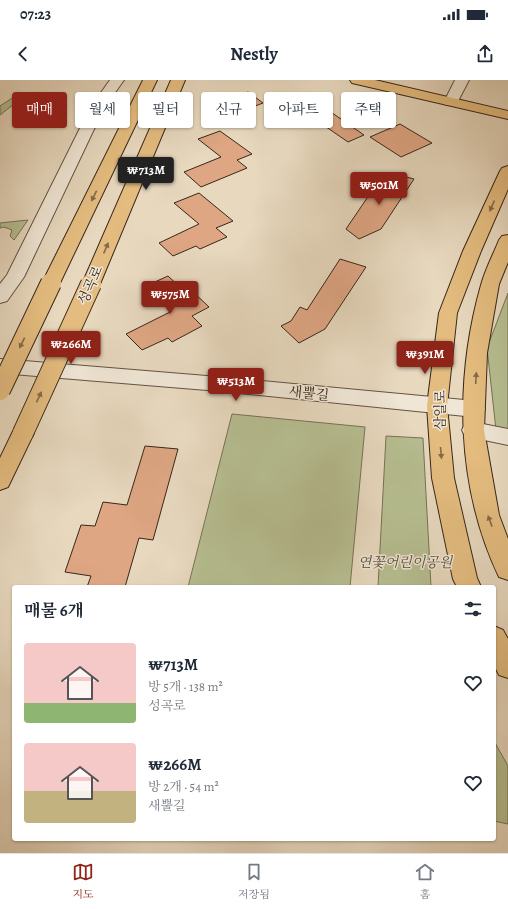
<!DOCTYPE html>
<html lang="ko">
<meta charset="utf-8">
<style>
:root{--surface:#fff;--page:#f6f6f7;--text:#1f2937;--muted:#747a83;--line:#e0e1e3;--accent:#8f2418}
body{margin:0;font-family:Alegreya,"Noto Serif KR",serif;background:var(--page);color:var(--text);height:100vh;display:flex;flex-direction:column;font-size:15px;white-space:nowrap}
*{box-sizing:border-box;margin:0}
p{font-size:13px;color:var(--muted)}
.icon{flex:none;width:22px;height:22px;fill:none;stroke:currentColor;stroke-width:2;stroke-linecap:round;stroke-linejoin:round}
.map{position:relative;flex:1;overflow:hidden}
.details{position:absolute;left:12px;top:505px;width:484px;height:256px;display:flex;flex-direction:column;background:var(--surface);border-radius:4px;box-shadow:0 1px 3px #0004}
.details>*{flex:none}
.guide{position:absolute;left:12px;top:12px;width:484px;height:36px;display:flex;gap:8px}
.price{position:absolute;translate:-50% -34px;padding:0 9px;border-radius:4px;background:var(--accent);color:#fff;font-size:13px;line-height:26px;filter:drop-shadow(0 1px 2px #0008)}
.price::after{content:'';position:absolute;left:50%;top:24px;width:12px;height:9px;margin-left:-6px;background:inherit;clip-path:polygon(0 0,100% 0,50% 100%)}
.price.current{background:#222;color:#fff}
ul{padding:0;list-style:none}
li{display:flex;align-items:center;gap:12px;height:100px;padding:0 12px}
li span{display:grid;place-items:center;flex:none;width:112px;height:80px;border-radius:4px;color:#555}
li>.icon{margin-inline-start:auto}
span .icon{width:48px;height:48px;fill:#fffc;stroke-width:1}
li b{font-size:17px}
h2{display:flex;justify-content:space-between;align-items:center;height:48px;padding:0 12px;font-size:17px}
.chip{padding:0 14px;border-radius:4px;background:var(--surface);box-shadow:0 1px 3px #0004;font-size:14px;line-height:36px}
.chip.current{background:var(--accent);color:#fff}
.status{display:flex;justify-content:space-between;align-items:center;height:28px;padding:0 20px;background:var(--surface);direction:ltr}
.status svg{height:11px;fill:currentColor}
header{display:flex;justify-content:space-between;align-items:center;height:52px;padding:0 12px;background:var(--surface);font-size:18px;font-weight:600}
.tab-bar{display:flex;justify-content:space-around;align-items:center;height:56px;border-top:1px solid var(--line);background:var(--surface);font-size:11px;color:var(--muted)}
.tab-bar a{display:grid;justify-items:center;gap:2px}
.tab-bar .current{color:var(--accent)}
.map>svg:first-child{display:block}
.green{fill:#b6be91;stroke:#777256}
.building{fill:#dea683;stroke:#38271a}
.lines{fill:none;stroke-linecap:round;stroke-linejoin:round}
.minor-casing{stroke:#645343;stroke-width:2}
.major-casing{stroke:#38271a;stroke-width:2}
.minor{fill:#efe6d5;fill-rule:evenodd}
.major{fill:#e4bc7f;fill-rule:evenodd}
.major-bridge-casing{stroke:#38271a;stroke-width:22;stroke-linecap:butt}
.major-bridge{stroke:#e4bc7f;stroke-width:20}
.oneway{fill:#856a47}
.labels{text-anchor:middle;stroke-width:3;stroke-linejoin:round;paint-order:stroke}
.street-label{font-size:14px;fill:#38271a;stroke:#efe6d5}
.park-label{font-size:14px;font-style:italic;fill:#584d38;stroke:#efe6d5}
</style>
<div class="status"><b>07:23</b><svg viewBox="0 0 49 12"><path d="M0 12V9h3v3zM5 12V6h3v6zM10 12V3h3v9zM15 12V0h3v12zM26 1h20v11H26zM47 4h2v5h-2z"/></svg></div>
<header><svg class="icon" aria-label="back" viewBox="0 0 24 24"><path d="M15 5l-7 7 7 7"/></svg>Nestly<svg class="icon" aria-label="share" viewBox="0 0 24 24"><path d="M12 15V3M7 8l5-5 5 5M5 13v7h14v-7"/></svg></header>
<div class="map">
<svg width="508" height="773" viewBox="0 0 508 773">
<rect width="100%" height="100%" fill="#e7d8be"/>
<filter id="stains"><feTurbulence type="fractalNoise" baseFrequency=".005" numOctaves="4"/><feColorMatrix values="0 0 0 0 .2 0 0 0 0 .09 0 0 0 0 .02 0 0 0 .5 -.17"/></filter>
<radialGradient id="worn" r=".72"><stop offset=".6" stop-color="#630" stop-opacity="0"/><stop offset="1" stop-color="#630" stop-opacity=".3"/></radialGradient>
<path class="green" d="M 20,13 L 27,14 L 0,35 L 0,26 Z
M 28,140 L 14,160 L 10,156 L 12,150 L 4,147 L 0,148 L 0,143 Z
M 508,213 L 508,353 L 496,350 L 487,268 Z
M 232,334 L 365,347 L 350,507 L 188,507 Z
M 386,356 L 423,358 L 431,507 L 378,507 Z
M 494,661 L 508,686 L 508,744 L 494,741 Z"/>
<path class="building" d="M 248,12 L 263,23 L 242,31 L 226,20 Z
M 312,19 L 364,55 L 348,62 L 303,31 Z
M 400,44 L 432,63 L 401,77 L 370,57 Z
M 220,51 L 252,74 L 237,80 L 247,88 L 201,107 L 184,92 L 221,77 L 198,59 Z
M 391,93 L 414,99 L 381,149 L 359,159 L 346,149 L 378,102 L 383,104 Z
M 199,113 L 233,141 L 216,148 L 227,157 L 200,169 L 196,166 L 173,176 L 159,163 L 199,144 L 174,123 Z
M 340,179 L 366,187 L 325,249 L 299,263 L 281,246 L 291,241 L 300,227 L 307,230 Z
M 168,196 L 183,210 L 189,208 L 209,227 L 192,236 L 202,246 L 172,262 L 168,258 L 142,270 L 126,254 L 172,231 L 146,206 Z
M 145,366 L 178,369 L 153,460 L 139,458 L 125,507 L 87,507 L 91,496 L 65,492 L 81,445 L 95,446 L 103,422 L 127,425 Z"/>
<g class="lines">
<g class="minor-casing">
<path id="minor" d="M 110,0 L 124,0 L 104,28 L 24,197 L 7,221 L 0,223 L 0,204 L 7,195 L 90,28 Z
M 455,0 L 469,0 L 456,25 L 446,25 L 444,22 Z
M 0,279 L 219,297 L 475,321 L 482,324 L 485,329 L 482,334 L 475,337 L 219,311 L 0,293 Z
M 473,342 L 508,349 L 508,365 L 465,356 L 462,350 L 465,344 Z"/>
</g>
<g class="major-casing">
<path id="major" d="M 143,0 L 157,0 L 60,203 L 57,207 L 51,209 L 45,207 L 42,203 Z
M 171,0 L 185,0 L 100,204 L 97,208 L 91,210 L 85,208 L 82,204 Z
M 350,0 L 375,0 L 508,31 L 508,39 L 352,3 Z
M 508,86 L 508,109 L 481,171 L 457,233 L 447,326 L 454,398 L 477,498 L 481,507 L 457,507 L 453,499 L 432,398 L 427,326 L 439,233 L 463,171 L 500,91 L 502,88 Z
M 508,155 L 508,182 L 499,204 L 487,273 L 484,350 L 499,435 L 508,459 L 508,500 L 499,497 C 456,407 454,300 481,205 C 485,190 493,175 499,160 L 502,156 Z
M 23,345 L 31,347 L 34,353 L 8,407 L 0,410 L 0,378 L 15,347 Z
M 494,546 L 503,550 L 508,559 L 508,598 L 499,595 L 494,585 Z"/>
</g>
<use href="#minor" class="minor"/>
<use href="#major" class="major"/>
<g class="major-bridge-casing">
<path id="major-bridge" d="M 0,310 L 51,203
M 23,353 L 91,204"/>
</g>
<use href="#major-bridge" class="major-bridge"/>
</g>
<defs><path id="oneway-solid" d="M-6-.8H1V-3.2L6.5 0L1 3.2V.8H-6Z"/></defs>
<g class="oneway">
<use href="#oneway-solid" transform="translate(94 116) rotate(116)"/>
<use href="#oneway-solid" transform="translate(492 126) rotate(114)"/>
<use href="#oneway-solid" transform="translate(106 168) rotate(-67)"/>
<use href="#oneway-solid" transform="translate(22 263) rotate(116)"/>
<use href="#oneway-solid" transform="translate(476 298) rotate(-87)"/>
<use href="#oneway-solid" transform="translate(39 317) rotate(-65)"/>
<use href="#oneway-solid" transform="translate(441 373) rotate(85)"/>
<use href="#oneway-solid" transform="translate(490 441) rotate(-110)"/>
</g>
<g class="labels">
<g class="street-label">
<text transform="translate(90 205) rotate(-66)" y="5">성곡로</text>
<text transform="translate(309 313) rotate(6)" y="5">새뿔길</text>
<text transform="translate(440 330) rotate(-90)" y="5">삼일로</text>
</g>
<g class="park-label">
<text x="405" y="487">연꽃어린이공원</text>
</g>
</g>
<rect width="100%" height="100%" filter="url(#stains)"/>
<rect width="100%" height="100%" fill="url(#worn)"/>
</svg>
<b class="price current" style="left:146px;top:111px">₩713M</b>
<b class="price" style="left:379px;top:126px">₩501M</b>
<b class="price" style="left:170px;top:235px">₩575M</b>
<b class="price" style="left:71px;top:285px">₩266M</b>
<b class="price" style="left:425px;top:295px">₩391M</b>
<b class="price" style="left:236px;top:322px">₩513M</b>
<div class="guide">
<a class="chip current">매매</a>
<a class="chip">월세</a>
<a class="chip">필터</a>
<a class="chip">신규</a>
<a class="chip">아파트</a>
<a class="chip">주택</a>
</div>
<section class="details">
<h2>매물 6개<svg class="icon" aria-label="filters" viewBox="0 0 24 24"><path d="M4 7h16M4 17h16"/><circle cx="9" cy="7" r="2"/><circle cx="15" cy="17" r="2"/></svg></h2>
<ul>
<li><span style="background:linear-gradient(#f6c9c9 75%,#8fb573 0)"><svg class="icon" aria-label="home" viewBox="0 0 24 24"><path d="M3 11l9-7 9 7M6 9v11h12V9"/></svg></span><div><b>₩713M</b><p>방 5개 · 138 m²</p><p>성곡로</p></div><svg class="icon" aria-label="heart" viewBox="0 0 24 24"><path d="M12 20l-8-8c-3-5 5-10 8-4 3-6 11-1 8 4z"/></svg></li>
<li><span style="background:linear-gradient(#f6c9c9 60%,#c2b280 0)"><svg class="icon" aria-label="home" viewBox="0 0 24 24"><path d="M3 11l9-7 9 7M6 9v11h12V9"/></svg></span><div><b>₩266M</b><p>방 2개 · 54 m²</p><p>새뿔길</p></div><svg class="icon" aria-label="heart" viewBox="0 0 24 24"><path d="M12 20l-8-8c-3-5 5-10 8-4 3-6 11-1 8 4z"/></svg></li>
</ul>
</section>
</div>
<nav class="tab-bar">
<a class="current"><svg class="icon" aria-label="map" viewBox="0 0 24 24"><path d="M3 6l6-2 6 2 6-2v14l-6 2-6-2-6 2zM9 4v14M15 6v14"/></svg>지도</a>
<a><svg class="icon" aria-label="saved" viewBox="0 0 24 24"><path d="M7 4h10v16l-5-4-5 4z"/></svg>저장됨</a>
<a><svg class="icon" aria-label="home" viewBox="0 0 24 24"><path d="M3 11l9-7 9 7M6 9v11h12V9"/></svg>홈</a>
</nav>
